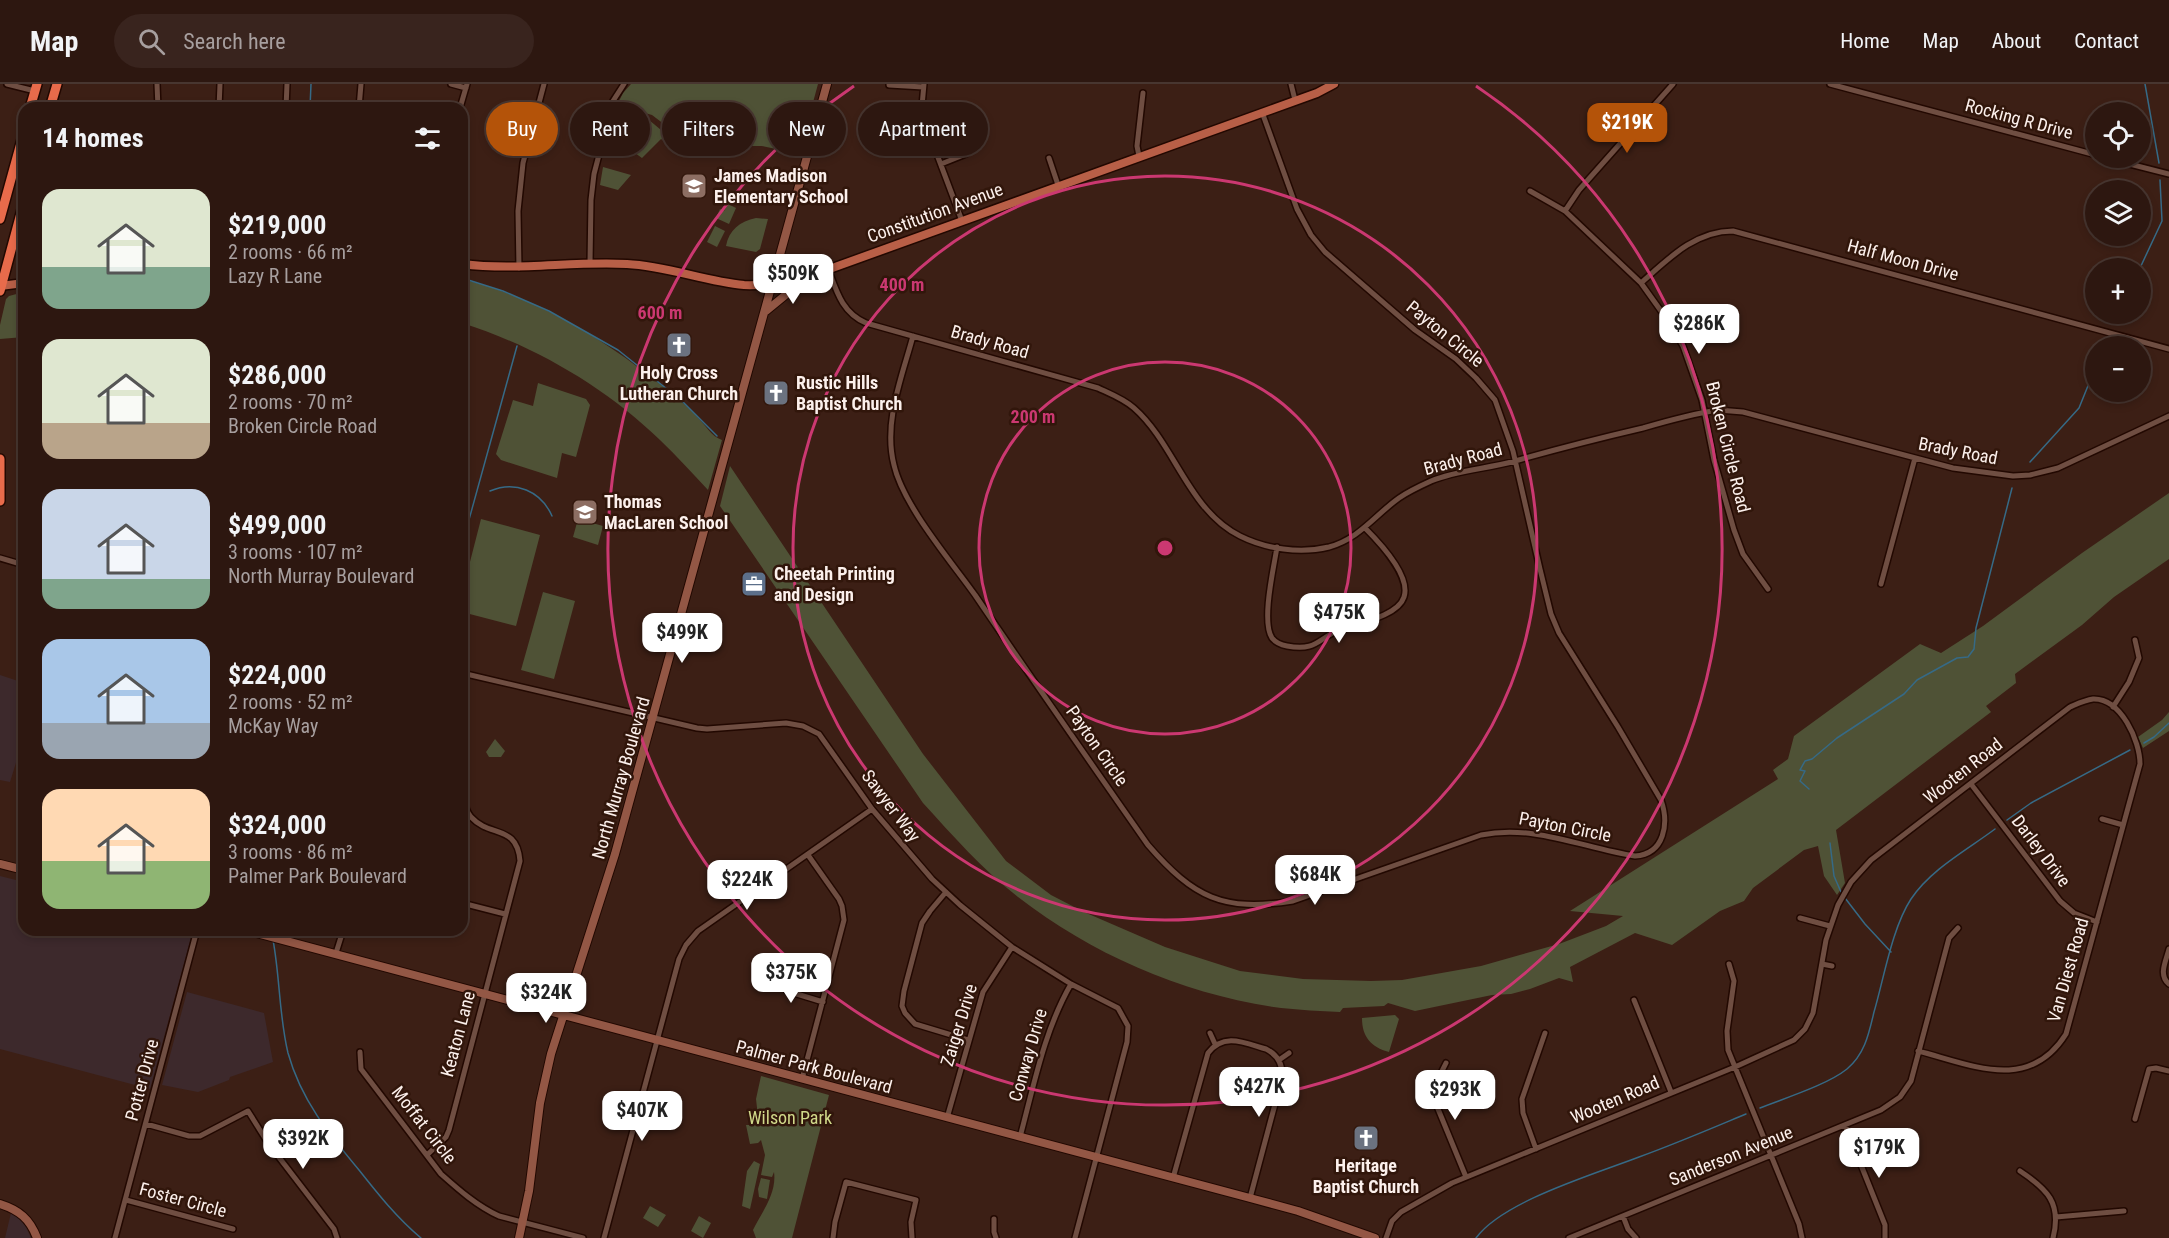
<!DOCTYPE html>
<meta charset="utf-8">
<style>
:root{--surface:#2d1710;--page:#39241e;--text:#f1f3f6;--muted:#a79f9f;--line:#483630;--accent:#b45309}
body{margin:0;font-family:"Roboto Condensed",sans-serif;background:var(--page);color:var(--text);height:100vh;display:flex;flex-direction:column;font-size:22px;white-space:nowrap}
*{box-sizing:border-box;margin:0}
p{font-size:20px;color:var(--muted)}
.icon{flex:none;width:33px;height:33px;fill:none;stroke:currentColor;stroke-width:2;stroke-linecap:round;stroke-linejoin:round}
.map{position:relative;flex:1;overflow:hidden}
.details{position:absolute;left:18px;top:18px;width:450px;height:834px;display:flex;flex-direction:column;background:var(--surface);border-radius:18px;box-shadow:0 3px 9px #0003,0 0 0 2px var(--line)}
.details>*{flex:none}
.top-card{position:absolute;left:486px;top:18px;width:570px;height:54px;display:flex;gap:12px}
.buttons{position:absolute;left:2085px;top:18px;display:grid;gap:12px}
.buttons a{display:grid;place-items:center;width:66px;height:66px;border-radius:50%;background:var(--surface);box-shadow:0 3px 9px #0003,0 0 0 2px var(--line);font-size:30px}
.price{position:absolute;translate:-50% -51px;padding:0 14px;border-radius:12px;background:#fff;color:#222;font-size:20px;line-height:39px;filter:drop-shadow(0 2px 3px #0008)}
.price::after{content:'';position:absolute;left:50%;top:36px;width:18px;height:14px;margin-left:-9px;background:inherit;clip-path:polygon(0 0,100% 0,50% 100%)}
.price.on{background:var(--accent);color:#fff}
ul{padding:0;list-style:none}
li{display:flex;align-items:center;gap:18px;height:150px;padding:0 24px}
li span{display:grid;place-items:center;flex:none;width:168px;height:120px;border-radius:18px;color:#555}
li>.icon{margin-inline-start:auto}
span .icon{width:72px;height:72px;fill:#fffc;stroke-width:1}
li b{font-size:26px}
h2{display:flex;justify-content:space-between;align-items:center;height:72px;padding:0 24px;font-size:26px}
.tag{padding:0 21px;border-radius:27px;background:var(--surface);box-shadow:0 3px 9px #0003,0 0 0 2px var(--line);font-size:21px;line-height:54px}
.tag.on{background:var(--accent);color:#fff}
header{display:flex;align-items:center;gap:36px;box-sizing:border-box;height:84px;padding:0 30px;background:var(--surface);border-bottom:2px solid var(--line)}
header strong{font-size:28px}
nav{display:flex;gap:33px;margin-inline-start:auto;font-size:21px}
.search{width:420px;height:54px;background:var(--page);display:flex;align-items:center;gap:15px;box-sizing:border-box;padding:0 21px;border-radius:33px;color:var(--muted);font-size:22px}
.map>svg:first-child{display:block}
.commercial{fill:#3d292c}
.green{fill:#4f5236}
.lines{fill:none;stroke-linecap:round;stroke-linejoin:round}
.stream{stroke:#366a86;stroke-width:1.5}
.street-casing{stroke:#220801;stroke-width:8}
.secondary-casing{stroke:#220801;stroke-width:10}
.primary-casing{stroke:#220801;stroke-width:11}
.highway-casing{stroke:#220801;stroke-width:12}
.street{stroke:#6f4e42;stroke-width:5}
.secondary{stroke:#935745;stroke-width:8}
.primary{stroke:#b85f47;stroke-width:8}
.highway{stroke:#e86b4b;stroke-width:9}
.ring{fill:none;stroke:#cb3871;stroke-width:3}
.labels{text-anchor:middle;stroke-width:5;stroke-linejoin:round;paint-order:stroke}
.street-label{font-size:18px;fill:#fcf0ec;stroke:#31160b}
.poi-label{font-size:18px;font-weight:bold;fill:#fcf0ec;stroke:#31160b;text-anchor:start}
.park-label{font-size:18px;fill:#d1d98a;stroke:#31160b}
.centre{fill:#cb3871;stroke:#31160b;stroke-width:3}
.ring-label{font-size:18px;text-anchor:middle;font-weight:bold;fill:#cb3871;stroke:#31160b;stroke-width:5;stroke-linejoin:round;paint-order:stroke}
</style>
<header>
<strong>Map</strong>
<div class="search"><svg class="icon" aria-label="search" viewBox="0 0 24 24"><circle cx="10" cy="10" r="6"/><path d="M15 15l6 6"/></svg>Search here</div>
<nav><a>Home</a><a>Map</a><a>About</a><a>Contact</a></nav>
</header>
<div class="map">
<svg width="2169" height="1154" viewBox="0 0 2169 1154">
<rect width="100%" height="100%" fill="#3c1f15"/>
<path class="commercial" d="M 0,591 L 24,599 L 24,653 L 10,698 L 0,696 Z
M 0,792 L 24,798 L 24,846 L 193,846 L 150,1005 L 0,965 Z
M 187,908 L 264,929 L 273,978 L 230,993 L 229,996 L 198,1008 L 162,1001 Z
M 11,1129 L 19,1134 L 25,1141 L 31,1154 L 5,1154 Z"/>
<path class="green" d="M 631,0 L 818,0 L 799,70 L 762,62 L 750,62 L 740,58 L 725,59 C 697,38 708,46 677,50 L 652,31 L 617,21 L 623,9 Z
M 618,26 L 649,36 L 672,55 L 668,60 L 661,55 L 642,74 L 635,69 L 651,51 L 641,45 L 616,37 Z
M 603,83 L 631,91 L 618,106 L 600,101 Z
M 728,120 L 736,124 L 729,140 L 716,134 L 720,125 L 724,127 Z
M 756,134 L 768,135 L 760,165 L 756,168 L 726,162 C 729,146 740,137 756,134 Z
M 715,142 L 725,147 L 717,163 L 707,158 Z
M 462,195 C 535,213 603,254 661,301 C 674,311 688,322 699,335 C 707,343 711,352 722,356 L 708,406 C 692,389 677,372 660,356 C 605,303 535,262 462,239 Z
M 24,208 L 24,253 L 0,255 L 0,241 L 6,215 L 9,212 Z
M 538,299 L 586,315 L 590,321 L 576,373 L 562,369 L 557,394 L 501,376 L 496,370 L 513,316 L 533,322 Z
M 730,382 L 923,670 L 1006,777 L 1051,811 L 1084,828 L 1165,863 L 1240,887 L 1303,895 L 1371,897 L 1402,896 L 1481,882 L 1559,860 L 1606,842 L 1623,832 L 1570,827 L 1778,695 L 1773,686 L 1788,675 L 1794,652 L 1920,560 L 1941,569 L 1983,542 L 2082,469 L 2169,409 L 2169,475 L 2114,513 L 2082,541 L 2015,590 L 2016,599 L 1986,622 L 1991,628 L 1836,746 L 1845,799 L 1837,811 L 1824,792 L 1818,762 L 1804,766 L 1753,804 L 1744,817 L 1720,827 L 1672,861 L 1635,849 L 1570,883 L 1573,898 L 1559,894 L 1530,905 L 1511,910 L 1492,911 L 1415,927 L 1388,919 L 1384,922 L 1343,924 L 1340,928 C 1320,927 1300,926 1281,924 C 1185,911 1093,871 1018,813 C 982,785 953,752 923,719 L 720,422 Z
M 481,435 L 540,451 L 516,542 L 462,528 L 462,509 Z
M 578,435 L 603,442 L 598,461 L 573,453 Z
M 543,508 L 575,517 L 554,595 L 521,586 Z
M 2169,628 L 2169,647 L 2143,664 L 2138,653 L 2162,636 Z
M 495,655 L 505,667 L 501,673 L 489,673 L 486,668 Z
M 1395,931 L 1399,935 L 1389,968 C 1371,963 1362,953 1362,934 Z
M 761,992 L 829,1011 L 792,1154 L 756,1154 L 753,1146 C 762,1128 777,1109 774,1088 L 772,1093 L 761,1091 L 765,1071 L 761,1056 L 758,1059 L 750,1060 L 746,1041 L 759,1041 L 756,1015 Z
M 754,1077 L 760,1080 L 750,1125 L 742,1122 L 747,1087 Z
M 761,1094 L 770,1096 L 767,1115 L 759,1113 L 758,1105 Z
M 650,1122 L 666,1131 L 658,1143 L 643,1134 Z
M 699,1132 L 711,1139 L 703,1154 L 691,1147 Z"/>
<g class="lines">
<path class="stream" d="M 2145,0 L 2159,79
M 310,24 L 311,0
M 2140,184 L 2162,137 L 2160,96
M 462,194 L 503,207 L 549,227 L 618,266 L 682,317 L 717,352
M 2113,239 L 2118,230
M 2103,262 L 2106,254
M 2030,378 L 2079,324 L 2096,282
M 490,407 C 515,396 541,407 552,432
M 462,461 L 517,262
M 2144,659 L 2154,653 L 2169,639
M 1809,705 L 1800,697 L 1805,687 L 1800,686 L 1805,677 L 1812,675 L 1837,654 L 1904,610 L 1917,596 L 1957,574 L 1968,573 L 1974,565 L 1976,544 L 2012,404
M 2007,736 L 2031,719 L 2130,666
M 1830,759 L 1834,792 L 1841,808
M 1845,814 L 1865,840 L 1891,868
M 273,856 C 280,893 279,932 288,969 C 301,1016 329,1050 359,1086 C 378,1110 397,1134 421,1154
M 1760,1024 C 1785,1014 1827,1001 1847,985 C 1865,970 1869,949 1874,928 C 1884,894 1892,844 1911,815 C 1931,785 1967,766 1995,745
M 1476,1154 C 1503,1117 1595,1090 1639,1073 C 1675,1060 1710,1045 1746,1030"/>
<g class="street-casing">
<path id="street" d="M 7,0 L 35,7
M 157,0 L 158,24
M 451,0 L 466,4
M 924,0 L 922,22 L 924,36 L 962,137
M 1291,0 L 1295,16
M 1830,0 L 2096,71
M 889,1 L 923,3
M 67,20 L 83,24
M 219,24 L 220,0
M 286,24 L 287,0
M 359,24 L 361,0
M 460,24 L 467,0
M 1139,72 L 1137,62 L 1143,9
M 1049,74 L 1058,101
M 2106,74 L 2169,90
M 941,80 L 966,70
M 1530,107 L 1565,127 L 1641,199 L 1671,241 L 1683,262 L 1702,316 L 1714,376 L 1734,446 L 1743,470 L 1768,505
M 1565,127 L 1579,106 L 1673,0
M 590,179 L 591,116 L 594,90 L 613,17 L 624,0
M 519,184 L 518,127 L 523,79 L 544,0
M 829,187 C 837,209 843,229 866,239 L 1098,304 C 1111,310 1124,315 1134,324 C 1175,360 1188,426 1240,452 C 1266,465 1300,470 1329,463 C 1359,455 1375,431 1399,414 C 1409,407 1420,402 1431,397 C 1457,386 1487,385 1515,377 C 1557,365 1600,354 1643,344 C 1667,337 1692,330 1718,326 L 1743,328 L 1953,384 L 2013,392 L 2030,391 L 2058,384 L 2169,332
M 1641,199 C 1668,175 1695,147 1733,147 L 2169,265
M 913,252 C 902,293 883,338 894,381 C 903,421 950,476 975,511 C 1032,595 1090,678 1148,761 C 1194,814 1223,828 1293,817 L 1481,751 C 1534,740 1583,764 1635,772 C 1665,770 1669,739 1661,716 L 1618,643 L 1559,549 L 1551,530 L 1540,485 L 1513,367 L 1495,316 L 1476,294 L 1456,275 L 1415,246 L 1325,168 L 1311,151 L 1297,125 L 1262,28
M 1277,463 C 1274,483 1261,537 1272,554 C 1276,559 1281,561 1287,562 C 1318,568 1318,553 1342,545 C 1359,539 1398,532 1404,513 C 1411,492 1379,458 1365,444
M 0,474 L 24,481
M 1881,500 L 1915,374
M 462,589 L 697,644 L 707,645 L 786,639 L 803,642 L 819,650 L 872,725 L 932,795 L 960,821 L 1012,863 L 1071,900 L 1118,924 L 1128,942 L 1127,958 L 1075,1154
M 2113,623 L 2129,598 L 2139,574 L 2135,556
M 1971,700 L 2060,817 L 2074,829 L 2097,838
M 2102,735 L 2123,741
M 946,808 L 930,827 L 922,839 L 904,907 L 902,922 L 905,929 L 915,940 L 968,956
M 462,819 L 505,830
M 1800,834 L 1830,842
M 2169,865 C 2166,877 2158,891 2169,900
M 336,869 L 341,853 L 340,846
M 1729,880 L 1734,897 L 1727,947 L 1728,966 L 1799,1140 L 1802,1154
M 1822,880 L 1832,882
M 779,895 L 787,907 L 823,918
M 1634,916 L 1671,1008
M 1210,949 L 1215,960
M 360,968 L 361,985 L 441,1090 C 459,1106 477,1122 499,1132 L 583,1154
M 1279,976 L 1289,969
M 1446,979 L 1436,999 L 1436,1020 L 1466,1093
M 802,995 L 844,836 L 842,822 L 839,815 L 808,771
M 947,1034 L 983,908 L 1012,863
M 2135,1035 L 2149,985 L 2156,984 L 2169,987
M 146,1040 L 189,1052 L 200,1052 L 248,1027 L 268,1059 L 334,1145 L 337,1154
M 1845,1041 L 1885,1141 L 1885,1154
M 1020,1053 C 1034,1001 1044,947 1071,900
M 1536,1065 L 1523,1029 L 1522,1015 L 1545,949
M 427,1071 L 446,1053 L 449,1046 L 520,777 C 517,740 490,754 471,733 C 456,715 472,684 462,664
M 2020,1087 C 2047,1105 2062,1119 2053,1154
M 1173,1094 L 1208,969 C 1224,948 1245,959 1266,965 C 1278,971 1283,981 1282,994 L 1250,1114
M 126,1116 L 233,1145
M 1623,1132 L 1628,1145 L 1636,1154
M 2056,1133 L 2124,1127
M 994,1135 L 994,1148 L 996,1154
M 115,1154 L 197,846
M 604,1154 L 679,875 L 686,861 L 698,847 L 872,725
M 833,1154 L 835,1138 L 846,1098 L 916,1116 L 911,1138 L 912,1154
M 1386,1154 L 1392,1137 L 1401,1128 L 1452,1099 L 1735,983 L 1794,956 L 1805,945 L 1813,929 L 1826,856 L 1838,821 L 1851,798 L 1871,776 L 2070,623 C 2077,620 2085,616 2093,615 C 2121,614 2140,657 2140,680 L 2066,950 C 2029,1009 1972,981 1918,967
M 1569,1154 L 1881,1026 L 1900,1013 L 1911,997 L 1949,854 L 1958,844"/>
</g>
<g class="secondary-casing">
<path id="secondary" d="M 766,227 L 805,195
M 0,780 L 24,786
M 245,846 L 1250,1114 L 1298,1127 L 1375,1154
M 0,1120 C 19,1126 30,1135 37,1154
M 519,1154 L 529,1107 L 540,1019 L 551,970 L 615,770 L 827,0"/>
</g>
<g class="primary-casing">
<path id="primary" d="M 462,180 C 517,187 572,177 627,180 C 667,182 704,197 744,201 C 762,202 781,199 799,196 L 1317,9 L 1334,0
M 0,202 L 24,199"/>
</g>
<g class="highway-casing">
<path id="highway" d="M 30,24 L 37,0
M 50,24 L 57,0
M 0,135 L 24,48
M 0,207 L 24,118
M 0,375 L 0,417"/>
</g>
<use href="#street" class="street"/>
<use href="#secondary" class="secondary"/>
<use href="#primary" class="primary"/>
<use href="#highway" class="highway"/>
</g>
<g class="ring">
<circle cx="1165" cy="464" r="186"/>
<circle cx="1165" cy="464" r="372"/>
<path d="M1476 2A557 557 0 1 1 854 2"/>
</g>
<defs>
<g id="school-square" transform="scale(1.35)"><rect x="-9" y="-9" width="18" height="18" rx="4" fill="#8d6e63" stroke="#31160b"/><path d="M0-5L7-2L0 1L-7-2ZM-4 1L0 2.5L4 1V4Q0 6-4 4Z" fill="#fff"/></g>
<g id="church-square" transform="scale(1.35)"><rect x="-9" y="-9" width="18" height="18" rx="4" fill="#6b7280" stroke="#31160b"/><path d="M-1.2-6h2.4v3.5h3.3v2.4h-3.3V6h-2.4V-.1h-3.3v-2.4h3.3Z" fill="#fff"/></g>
<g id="office-square" transform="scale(1.35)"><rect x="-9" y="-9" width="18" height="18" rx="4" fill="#5c6f8a" stroke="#31160b"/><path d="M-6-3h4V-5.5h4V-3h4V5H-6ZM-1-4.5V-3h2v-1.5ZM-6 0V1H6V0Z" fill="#fff"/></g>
</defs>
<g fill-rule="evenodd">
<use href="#school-square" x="694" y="102"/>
<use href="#church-square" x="679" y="261"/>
<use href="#church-square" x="776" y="309"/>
<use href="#school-square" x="585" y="428"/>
<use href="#office-square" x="754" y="500"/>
<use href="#church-square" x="1366" y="1054"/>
</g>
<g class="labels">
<g class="street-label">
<text transform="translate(2019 35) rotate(15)" y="6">Rocking R Drive</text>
<text transform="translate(935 129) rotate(-20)" y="6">Constitution Avenue</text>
<text transform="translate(1903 176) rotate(15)" y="6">Half Moon Drive</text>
<text transform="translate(1445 250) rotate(39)" y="6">Payton Circle</text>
<text transform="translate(990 258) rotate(16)" y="6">Brady Road</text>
<text transform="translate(1728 363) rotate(76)" y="6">Broken Circle Road</text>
<text transform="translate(1958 367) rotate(11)" y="6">Brady Road</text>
<text transform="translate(1463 375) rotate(-15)" y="6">Brady Road</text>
<text transform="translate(1097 662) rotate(55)" y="6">Payton Circle</text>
<text transform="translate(1963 687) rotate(-38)" y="6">Wooten Road</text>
<text transform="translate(621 694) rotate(-74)" y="6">North Murray Boulevard</text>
<text transform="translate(891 722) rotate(53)" y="6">Sawyer Way</text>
<text transform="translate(1565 743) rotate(11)" y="6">Payton Circle</text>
<text transform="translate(2041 767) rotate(53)" y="6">Darley Drive</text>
<text transform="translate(2068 886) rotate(-74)" y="6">Van Diest Road</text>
<text transform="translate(959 941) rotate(-73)" y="6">Zaiger Drive</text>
<text transform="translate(458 950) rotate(-75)" y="6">Keaton Lane</text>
<text transform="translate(1028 971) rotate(-74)" y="6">Conway Drive</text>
<text transform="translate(814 983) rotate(15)" y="6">Palmer Park Boulevard</text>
<text transform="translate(142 996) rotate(-75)" y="6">Potter Drive</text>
<text transform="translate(1615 1016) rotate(-23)" y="6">Wooten Road</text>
<text transform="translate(424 1041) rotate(52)" y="6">Moffat Circle</text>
<text transform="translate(1731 1072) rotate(-22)" y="6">Sanderson Avenue</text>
<text transform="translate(183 1116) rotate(15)" y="6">Foster Circle</text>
</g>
<g class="poi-label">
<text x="714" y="98">James Madison<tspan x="714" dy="21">Elementary School</tspan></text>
<text x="679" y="295" text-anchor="middle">Holy Cross<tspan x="679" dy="21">Lutheran Church</tspan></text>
<text x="796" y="305">Rustic Hills<tspan x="796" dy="21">Baptist Church</tspan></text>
<text x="604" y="424">Thomas<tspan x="604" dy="21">MacLaren School</tspan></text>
<text x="774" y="496">Cheetah Printing<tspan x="774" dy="21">and Design</tspan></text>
<text x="1366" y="1088" text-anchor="middle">Heritage<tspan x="1366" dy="21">Baptist Church</tspan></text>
</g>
<g class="park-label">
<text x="790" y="1040">Wilson Park</text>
</g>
</g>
<circle cx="1165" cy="464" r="9" class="centre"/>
<g class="ring-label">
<text x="902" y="207">400 m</text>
<text x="660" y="235">600 m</text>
<text x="1033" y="339">200 m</text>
</g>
</svg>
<div class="buttons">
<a><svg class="icon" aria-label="locate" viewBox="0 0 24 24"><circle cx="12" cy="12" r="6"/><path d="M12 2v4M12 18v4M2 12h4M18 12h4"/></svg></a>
<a><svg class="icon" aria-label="layers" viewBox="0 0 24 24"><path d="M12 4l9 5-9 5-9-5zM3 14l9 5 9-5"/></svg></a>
<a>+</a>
<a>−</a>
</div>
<b class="price on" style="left:1627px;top:70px">$219K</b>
<b class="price" style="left:793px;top:221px">$509K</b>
<b class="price" style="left:1699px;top:271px">$286K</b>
<b class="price" style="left:1339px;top:560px">$475K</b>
<b class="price" style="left:682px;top:580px">$499K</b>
<b class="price" style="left:1315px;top:822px">$684K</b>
<b class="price" style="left:747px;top:827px">$224K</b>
<b class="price" style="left:791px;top:920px">$375K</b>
<b class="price" style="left:546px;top:940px">$324K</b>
<b class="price" style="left:1259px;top:1034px">$427K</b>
<b class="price" style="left:1455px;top:1037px">$293K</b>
<b class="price" style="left:642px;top:1058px">$407K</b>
<b class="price" style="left:303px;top:1086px">$392K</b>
<b class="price" style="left:1879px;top:1095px">$179K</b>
<div class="top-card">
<a class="tag on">Buy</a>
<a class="tag">Rent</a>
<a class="tag">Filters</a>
<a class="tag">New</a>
<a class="tag">Apartment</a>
</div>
<section class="details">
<h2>14 homes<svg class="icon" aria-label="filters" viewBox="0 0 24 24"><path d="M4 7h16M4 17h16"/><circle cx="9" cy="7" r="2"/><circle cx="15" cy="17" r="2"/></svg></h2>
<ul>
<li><span style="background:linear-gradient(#dfe7d0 65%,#7fa58c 0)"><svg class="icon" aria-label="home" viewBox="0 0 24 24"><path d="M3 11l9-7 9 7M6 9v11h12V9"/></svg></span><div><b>$219,000</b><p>2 rooms · 66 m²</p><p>Lazy R Lane</p></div></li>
<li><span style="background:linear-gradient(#dfe7d0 70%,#b9a48a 0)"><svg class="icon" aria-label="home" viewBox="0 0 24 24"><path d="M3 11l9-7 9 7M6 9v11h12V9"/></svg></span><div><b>$286,000</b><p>2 rooms · 70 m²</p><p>Broken Circle Road</p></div></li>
<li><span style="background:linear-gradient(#c9d6e8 75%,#7fa58c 0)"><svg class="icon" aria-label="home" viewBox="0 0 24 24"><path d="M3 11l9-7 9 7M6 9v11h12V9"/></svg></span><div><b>$499,000</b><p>3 rooms · 107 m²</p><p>North Murray Boulevard</p></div></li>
<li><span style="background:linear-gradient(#a9c7e8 70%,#9aa5b1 0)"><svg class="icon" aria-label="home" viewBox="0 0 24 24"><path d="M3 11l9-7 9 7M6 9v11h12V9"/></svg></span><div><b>$224,000</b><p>2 rooms · 52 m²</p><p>McKay Way</p></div></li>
<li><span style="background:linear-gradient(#ffd9b3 60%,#8fb573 0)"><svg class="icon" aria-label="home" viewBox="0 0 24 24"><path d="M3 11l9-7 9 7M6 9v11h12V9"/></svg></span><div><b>$324,000</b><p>3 rooms · 86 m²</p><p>Palmer Park Boulevard</p></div></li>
</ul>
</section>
</div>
